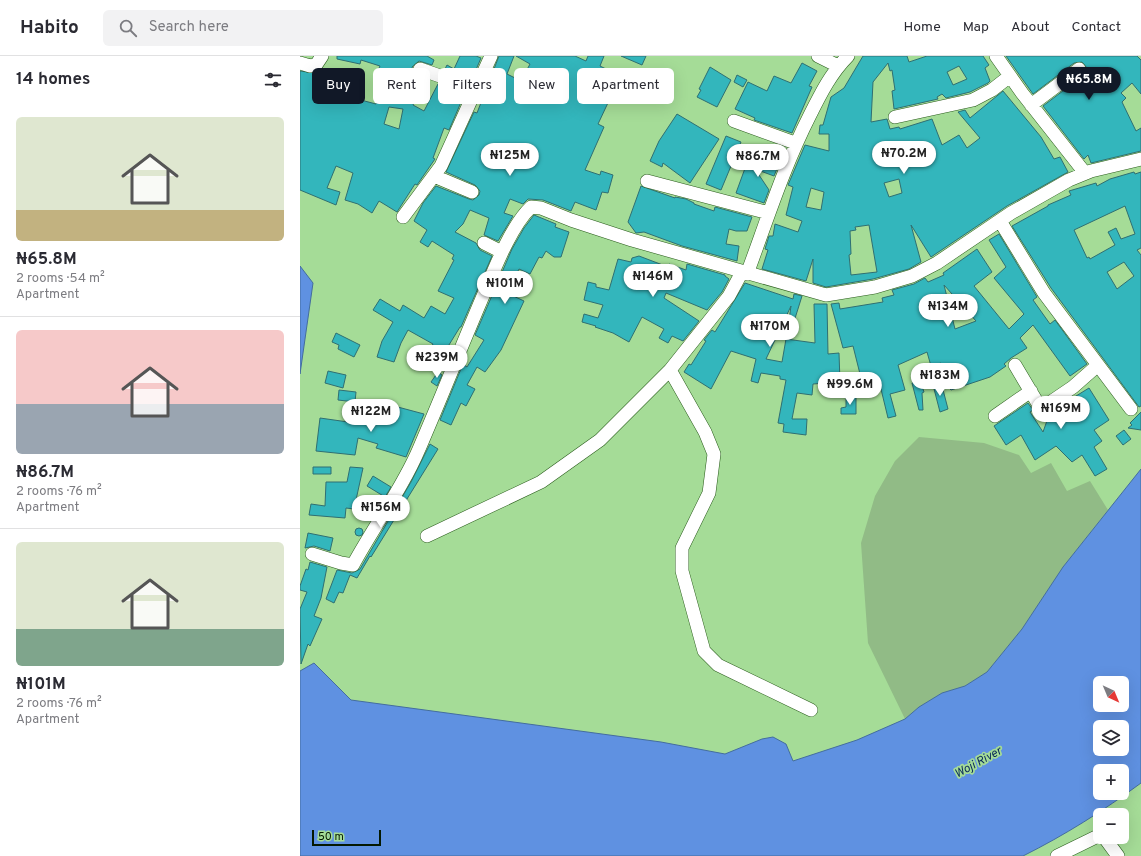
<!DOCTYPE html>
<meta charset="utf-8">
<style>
:root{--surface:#fff;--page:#f2f2f3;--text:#2b2b33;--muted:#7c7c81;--line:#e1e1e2;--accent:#111827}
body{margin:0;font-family:Overpass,sans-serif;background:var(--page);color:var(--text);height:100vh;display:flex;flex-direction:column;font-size:15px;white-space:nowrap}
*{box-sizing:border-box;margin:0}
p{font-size:13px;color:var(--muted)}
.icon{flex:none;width:22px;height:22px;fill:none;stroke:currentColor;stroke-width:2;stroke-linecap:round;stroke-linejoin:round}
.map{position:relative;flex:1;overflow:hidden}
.side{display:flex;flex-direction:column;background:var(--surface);width:300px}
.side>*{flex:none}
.guide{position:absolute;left:12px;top:12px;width:380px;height:36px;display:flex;gap:8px}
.needle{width:26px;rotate:136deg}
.buttons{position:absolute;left:793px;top:620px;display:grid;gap:8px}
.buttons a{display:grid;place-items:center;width:36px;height:36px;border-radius:6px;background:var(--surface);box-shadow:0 4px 16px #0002;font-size:20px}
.scale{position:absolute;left:12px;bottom:10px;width:69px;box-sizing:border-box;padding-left:4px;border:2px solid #051901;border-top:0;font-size:11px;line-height:14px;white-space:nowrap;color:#051901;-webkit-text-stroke:3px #a5dc97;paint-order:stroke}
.price{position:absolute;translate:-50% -34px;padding:0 9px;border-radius:14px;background:#fff;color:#222;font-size:13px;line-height:26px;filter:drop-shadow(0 1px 2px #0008)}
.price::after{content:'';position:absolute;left:50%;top:24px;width:12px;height:9px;margin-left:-6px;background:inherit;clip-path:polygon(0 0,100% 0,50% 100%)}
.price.current{background:var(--accent);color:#fff}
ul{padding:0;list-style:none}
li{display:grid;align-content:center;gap:8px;height:212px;padding:0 16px}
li+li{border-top:1px solid var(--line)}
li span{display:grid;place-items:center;height:124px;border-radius:6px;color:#555}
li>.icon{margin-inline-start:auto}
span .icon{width:72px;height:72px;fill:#fffc;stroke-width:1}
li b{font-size:17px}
h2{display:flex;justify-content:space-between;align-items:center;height:48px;padding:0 16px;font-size:17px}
.pill{padding:0 14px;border-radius:6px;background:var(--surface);box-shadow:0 4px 16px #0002;font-size:14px;line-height:36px}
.pill.current{background:var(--accent);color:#fff}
header{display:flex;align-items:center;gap:24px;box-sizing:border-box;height:56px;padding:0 20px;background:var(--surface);border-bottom:1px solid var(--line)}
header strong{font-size:19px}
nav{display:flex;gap:22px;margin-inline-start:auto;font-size:14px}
.search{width:280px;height:36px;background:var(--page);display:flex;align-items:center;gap:10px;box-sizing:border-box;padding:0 14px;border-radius:6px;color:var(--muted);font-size:15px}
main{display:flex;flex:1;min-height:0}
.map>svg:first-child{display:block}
.green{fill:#91bb86}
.water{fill:#5f91e1;stroke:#446d9e;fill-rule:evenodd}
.building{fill:#33b6bc;stroke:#2f6f72;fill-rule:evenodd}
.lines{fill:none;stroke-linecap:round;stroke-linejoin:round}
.minor-casing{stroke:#2a5c1c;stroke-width:14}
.minor{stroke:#fff;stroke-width:13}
.labels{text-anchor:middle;stroke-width:3.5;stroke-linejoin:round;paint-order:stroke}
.water-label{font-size:12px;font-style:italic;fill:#082859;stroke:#a5dc97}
</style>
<header>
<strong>Habito</strong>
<div class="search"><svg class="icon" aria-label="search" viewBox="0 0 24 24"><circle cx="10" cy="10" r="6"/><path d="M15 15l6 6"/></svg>Search here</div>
<nav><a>Home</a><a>Map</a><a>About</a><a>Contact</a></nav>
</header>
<main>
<section class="side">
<h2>14 homes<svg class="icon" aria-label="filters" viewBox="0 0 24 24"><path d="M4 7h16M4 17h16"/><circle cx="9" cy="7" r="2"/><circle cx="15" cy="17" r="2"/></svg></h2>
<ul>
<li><span style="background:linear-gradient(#dfe7d0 75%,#c2b280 0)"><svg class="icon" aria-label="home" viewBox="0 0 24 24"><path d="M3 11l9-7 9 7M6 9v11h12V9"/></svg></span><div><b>₦65.8M</b><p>2 rooms · 54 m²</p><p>Apartment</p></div></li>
<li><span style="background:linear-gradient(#f6c9c9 60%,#9aa5b1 0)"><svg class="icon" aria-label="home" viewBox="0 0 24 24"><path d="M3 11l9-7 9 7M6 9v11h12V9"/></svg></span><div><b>₦86.7M</b><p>2 rooms · 76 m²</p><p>Apartment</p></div></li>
<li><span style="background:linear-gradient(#dfe7d0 70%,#7fa58c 0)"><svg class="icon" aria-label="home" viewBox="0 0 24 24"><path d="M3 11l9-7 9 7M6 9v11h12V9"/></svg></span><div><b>₦101M</b><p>2 rooms · 76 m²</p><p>Apartment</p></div></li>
</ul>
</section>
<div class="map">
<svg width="841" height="800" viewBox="0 0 841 800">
<rect width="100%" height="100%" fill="#a5dc97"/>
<path class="green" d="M 619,381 L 684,387 L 719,399 L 731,417 L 751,407 L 767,435 L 790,425 L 808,454 L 763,511 L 722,573 L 687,616 L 665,630 L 642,637 L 619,651 L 605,663 L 568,587 L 561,487 L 575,440 L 595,405 Z"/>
<path class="water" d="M 0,210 L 13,227 L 0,318 Z
M 841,413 L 841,727 C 803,755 765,779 723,800 L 0,800 L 0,615 L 14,607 L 51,644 L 361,686 L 425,698 L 462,683 L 473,681 L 486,688 L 493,705 L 557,684 L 605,663 L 619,651 L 642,637 L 665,630 L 687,616 L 722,573 L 763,511 ZM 800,627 L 822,627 L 822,649 L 800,649 ZM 800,671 L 822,671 L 822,693 L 800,693 ZM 800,715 L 822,715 L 822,737 L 800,737 Z"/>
<path class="building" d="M 37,0 L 127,0 L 134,4 L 132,9 L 119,5 L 112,11 L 114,18 L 125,23 L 113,49 L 124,55 L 138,28 L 165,37 L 149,74 L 144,72 L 133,102 L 135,103 L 117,129 L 115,128 L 97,156 L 79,145 L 72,157 L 58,148 L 45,144 L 53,117 L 36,110 L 27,132 L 40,136 L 36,149 L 0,134 L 0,15 L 15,17 L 58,41 L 57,43 L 76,48 L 85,25 L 75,21 L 80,10 L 61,4 L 60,8 L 37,3 ZM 89,51 L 103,53 L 99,73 L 84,68 Z
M 160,0 L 176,0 L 181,2 L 172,23 L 145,13 L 147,9 L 154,13 Z
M 199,0 L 214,0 L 207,18 L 221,25 L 230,8 L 216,0 L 275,0 L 286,5 L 288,0 L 304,0 L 300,10 L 310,15 L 323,15 L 298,68 L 304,71 L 285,114 L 300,119 L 301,115 L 313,119 L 308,137 L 302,136 L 296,154 L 275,146 L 271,155 L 243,144 L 228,143 L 223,148 L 210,143 L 204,157 L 213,160 L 198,185 L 184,179 L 189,162 L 170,154 L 163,168 L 155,176 L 176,187 L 180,194 L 192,200 L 161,271 L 160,271 L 144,297 L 149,299 L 140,314 L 123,304 L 133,288 L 108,274 L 101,287 L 94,306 L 77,301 L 82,285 L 93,266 L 73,254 L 80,243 L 100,255 L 103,249 L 124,262 L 131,250 L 145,258 L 154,242 L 138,235 L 154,204 L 152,203 L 154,199 L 132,185 L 128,191 L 120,186 L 127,174 L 114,165 L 123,147 L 136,130 L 169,143 L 173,144 L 179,139 L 180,135 L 175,129 L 146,116 L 174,56 L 177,57 Z
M 321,0 L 346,0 L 342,9 Z
M 563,0 L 607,0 L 609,6 L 627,0 L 683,0 L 689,9 L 685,12 L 690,25 L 688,27 L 670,36 L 646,42 L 642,38 L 637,41 L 638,43 L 594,53 L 592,35 L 595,34 L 592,14 L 590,15 L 588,7 L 573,26 L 571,66 L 587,63 L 590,73 L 599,71 L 600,73 L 632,63 L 642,89 L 659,79 L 667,92 L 680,82 L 658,56 L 665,54 L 670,62 L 703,35 L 741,81 L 754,103 L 760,101 L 768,116 L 707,150 L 631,201 L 611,169 L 621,206 L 609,213 L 573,223 L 526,231 L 513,227 L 513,203 L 506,225 L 462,213 L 468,194 L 465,193 L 469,180 L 473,180 L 475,168 L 498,176 L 502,165 L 486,159 L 493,131 L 488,129 L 505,89 L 529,95 L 529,78 L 519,78 L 520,69 L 523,69 L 531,41 L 544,32 ZM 659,10 L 667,23 L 653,29 L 647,16 ZM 599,123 L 602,137 L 589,141 L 584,127 ZM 511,132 L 524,136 L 521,154 L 506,151 ZM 569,169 L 577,216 L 551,219 L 549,199 L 551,198 L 550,175 L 556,174 L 555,171 Z
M 706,0 L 837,0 L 841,4 L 841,38 L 832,27 L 821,37 L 826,42 L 822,46 L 836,75 L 841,72 L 841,95 L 791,107 L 788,99 L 784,103 L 743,50 L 784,19 L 787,12 L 782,6 L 774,7 L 733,38 Z
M 502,7 L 517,15 L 509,30 L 512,31 L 492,77 L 454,64 L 455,62 L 435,53 L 448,26 L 467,35 L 474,20 L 491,27 Z
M 410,11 L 431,24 L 417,51 L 397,41 L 401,34 L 399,33 Z
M 437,19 L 447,24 L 443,31 L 434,26 Z
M 377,58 L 419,83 L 390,127 L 363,107 L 362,111 L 350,105 L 359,85 Z
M 426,80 L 441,86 L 421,134 L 406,128 Z
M 475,93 L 483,98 L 474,120 L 455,113 L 469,134 L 464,147 L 436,137 L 448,104 L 451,108 L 452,104 L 465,109 Z
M 834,116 L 835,118 L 841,116 L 841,192 L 837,194 L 841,199 L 841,350 L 839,351 L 751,232 L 712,170 L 748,150 L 748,149 L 771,139 L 769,135 L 796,127 L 797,130 L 810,123 ZM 825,150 L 835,178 L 821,183 L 816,172 L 808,176 L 815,189 L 790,203 L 789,201 L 787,202 L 774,174 ZM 824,206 L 834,220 L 817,233 L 807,216 Z
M 341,130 L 375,142 L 375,141 L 386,143 L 394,147 L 394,148 L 414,155 L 415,151 L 452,161 L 447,175 L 436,175 L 429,173 L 426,188 L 439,190 L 437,205 L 382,190 L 344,176 L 336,177 L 328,166 Z
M 234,159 L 256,168 L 255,171 L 269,176 L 261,201 L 254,201 L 246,195 L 242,202 L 239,201 L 230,218 L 219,213 L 207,237 L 224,245 L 201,294 L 185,316 L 177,311 L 167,329 L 175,333 L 166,350 L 161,347 L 151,369 L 140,364 L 163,308 L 167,311 L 184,284 L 175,279 L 212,193 L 224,172 Z
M 699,178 L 737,241 L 733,244 L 750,268 L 755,264 L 787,308 L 770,320 L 733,269 L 720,282 L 727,292 L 711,302 L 704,308 L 706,310 L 690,321 L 651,334 L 643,326 L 646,324 L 641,307 L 631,310 L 627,296 L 598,309 L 605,334 L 590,338 L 596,360 L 588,362 L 580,329 L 564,334 L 553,290 L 543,292 L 531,248 L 539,247 L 540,253 L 583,246 L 582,242 L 594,239 L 592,234 L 614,228 L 625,222 L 628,226 L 644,219 L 643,217 L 677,193 L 692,216 L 674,230 L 709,273 L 724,258 L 694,222 L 706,211 L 689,184 ZM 644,229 L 676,265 L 655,273 Z
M 339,200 L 368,211 L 369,208 L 386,214 L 387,208 L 425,219 L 425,220 L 429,223 L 422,236 L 407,254 L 366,237 L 364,242 L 399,265 L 383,285 L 372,280 L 368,287 L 359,282 L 364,273 L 342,261 L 329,286 L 313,277 L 295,271 L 296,270 L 282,266 L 284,258 L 298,262 L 303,249 L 284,244 L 288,226 L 296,228 L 296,231 L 309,234 L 318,203 L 331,206 L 332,202 Z
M 445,227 L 493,243 L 494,238 L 502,240 L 492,272 L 488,271 L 491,250 L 466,303 L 482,306 L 486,283 L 515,287 L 514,248 L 527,248 L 528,298 L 539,297 L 540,326 L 513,328 L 512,339 L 497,337 L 492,363 L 507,363 L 506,379 L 483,376 L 484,368 L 478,367 L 486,324 L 480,323 L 480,320 L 461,317 L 458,327 L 451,325 L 456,303 L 431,295 L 411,333 L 384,316 L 389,308 L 391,309 L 406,285 L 404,284 L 412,274 L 415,276 Z
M 36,277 L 60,289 L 54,301 L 38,293 L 39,289 L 32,286 Z
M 28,315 L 46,319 L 43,332 L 25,327 Z
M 138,316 L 142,319 L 137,330 L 131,326 Z
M 620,324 L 624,336 L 622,337 L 623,354 L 619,354 L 612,327 Z
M 641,326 L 648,353 L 640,356 L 633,329 Z
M 789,332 L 809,364 L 794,374 L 802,385 L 794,391 L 807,413 L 795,420 L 782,399 L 772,406 L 756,390 L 735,404 L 721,379 L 706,389 L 694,370 L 728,347 L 733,354 L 730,356 L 743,376 L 749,359 L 753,357 L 755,353 Z
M 39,334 L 56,336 L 55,346 L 38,344 Z
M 546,341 L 556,341 L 556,358 L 541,358 L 541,352 L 546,351 Z
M 94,350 L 124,358 L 106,401 L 76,392 L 78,388 L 58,382 L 55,399 L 16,395 L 20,362 L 62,368 L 63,365 L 70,367 L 73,357 L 91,362 Z
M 841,356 L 841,374 L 828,372 L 832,369 L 830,367 Z
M 824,374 L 831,383 L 823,389 L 816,380 Z
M 130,388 L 138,393 L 71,501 L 70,500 L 57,522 L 50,519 L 43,537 L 39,536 L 34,547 L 26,543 L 37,514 L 52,517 L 60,513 L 111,426 Z
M 13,411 L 31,411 L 31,418 L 13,418 Z
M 50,411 L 63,412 L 54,453 L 46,452 L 45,462 L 9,459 L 11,448 L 25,450 L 26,426 L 47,426 Z
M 73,420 L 91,431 L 85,441 L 67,430 Z
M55 476a4 4 0 1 1 8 0a4 4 0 1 1-8 0Z
M 8,477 L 33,482 L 30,495 L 14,490 L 5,492 Z
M 10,506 L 27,511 L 21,542 L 14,560 L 22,563 L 10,590 L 8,588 L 1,608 L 0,553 L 7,536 L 0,534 L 0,530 L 6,513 L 8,514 Z"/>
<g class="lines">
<g class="minor-casing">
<path id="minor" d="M 518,0 L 538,10
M 696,0 L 722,37 L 785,117
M 0,7 L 10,10 L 16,9 L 22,0
M 120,13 L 177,33
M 731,49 L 779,13
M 595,61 L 673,44 L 692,34 L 710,20
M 434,65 L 495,87
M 134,120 L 172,136
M 347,125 L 469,157
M 103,161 L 141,110 L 191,0
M 700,165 L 744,237 L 831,353
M 184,187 L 202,196
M 447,218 C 467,164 484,110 510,59 C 521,37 531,17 548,0
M 715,309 L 737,346 L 741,350 L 745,350 L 773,331 L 798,309
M 370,314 L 405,376 L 414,398 L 409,437 L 382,492 L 382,515 L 404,595 L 418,609 L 511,654
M 695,360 L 731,335
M 127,480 L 241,426 L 300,384 L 370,314 L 429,240 L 442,216
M 12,498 L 41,507 L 53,509 C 74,470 102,433 119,393 C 142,340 163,286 186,233 C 196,209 212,169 231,151 L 241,152 L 271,164 L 332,184 L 526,239 L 575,231 L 612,220 L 637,207 L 711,157 L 769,124 L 791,115 L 841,103
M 804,781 L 818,800
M 757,800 L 800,779"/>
</g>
<use href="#minor" class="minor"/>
</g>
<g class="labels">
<g class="water-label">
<text transform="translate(678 706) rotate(-29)" y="4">Woji River</text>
</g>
</g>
</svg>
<div class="buttons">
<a><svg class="needle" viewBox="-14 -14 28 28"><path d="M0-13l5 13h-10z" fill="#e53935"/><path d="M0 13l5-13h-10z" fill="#7c7c81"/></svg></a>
<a><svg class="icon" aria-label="layers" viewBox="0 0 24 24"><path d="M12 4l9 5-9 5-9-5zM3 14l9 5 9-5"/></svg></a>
<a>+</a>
<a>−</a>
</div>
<div class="scale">50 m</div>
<b class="price current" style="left:789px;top:45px">₦65.8M</b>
<b class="price" style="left:604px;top:119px">₦70.2M</b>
<b class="price" style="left:210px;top:121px">₦125M</b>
<b class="price" style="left:458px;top:122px">₦86.7M</b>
<b class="price" style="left:353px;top:242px">₦146M</b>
<b class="price" style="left:205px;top:249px">₦101M</b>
<b class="price" style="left:648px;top:272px">₦134M</b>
<b class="price" style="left:470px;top:292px">₦170M</b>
<b class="price" style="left:137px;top:323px">₦239M</b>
<b class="price" style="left:640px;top:341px">₦183M</b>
<b class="price" style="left:550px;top:350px">₦99.6M</b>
<b class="price" style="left:761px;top:374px">₦169M</b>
<b class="price" style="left:71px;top:377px">₦122M</b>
<b class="price" style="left:81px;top:473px">₦156M</b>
<div class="guide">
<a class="pill current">Buy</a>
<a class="pill">Rent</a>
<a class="pill">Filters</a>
<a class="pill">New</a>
<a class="pill">Apartment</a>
</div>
</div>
</main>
